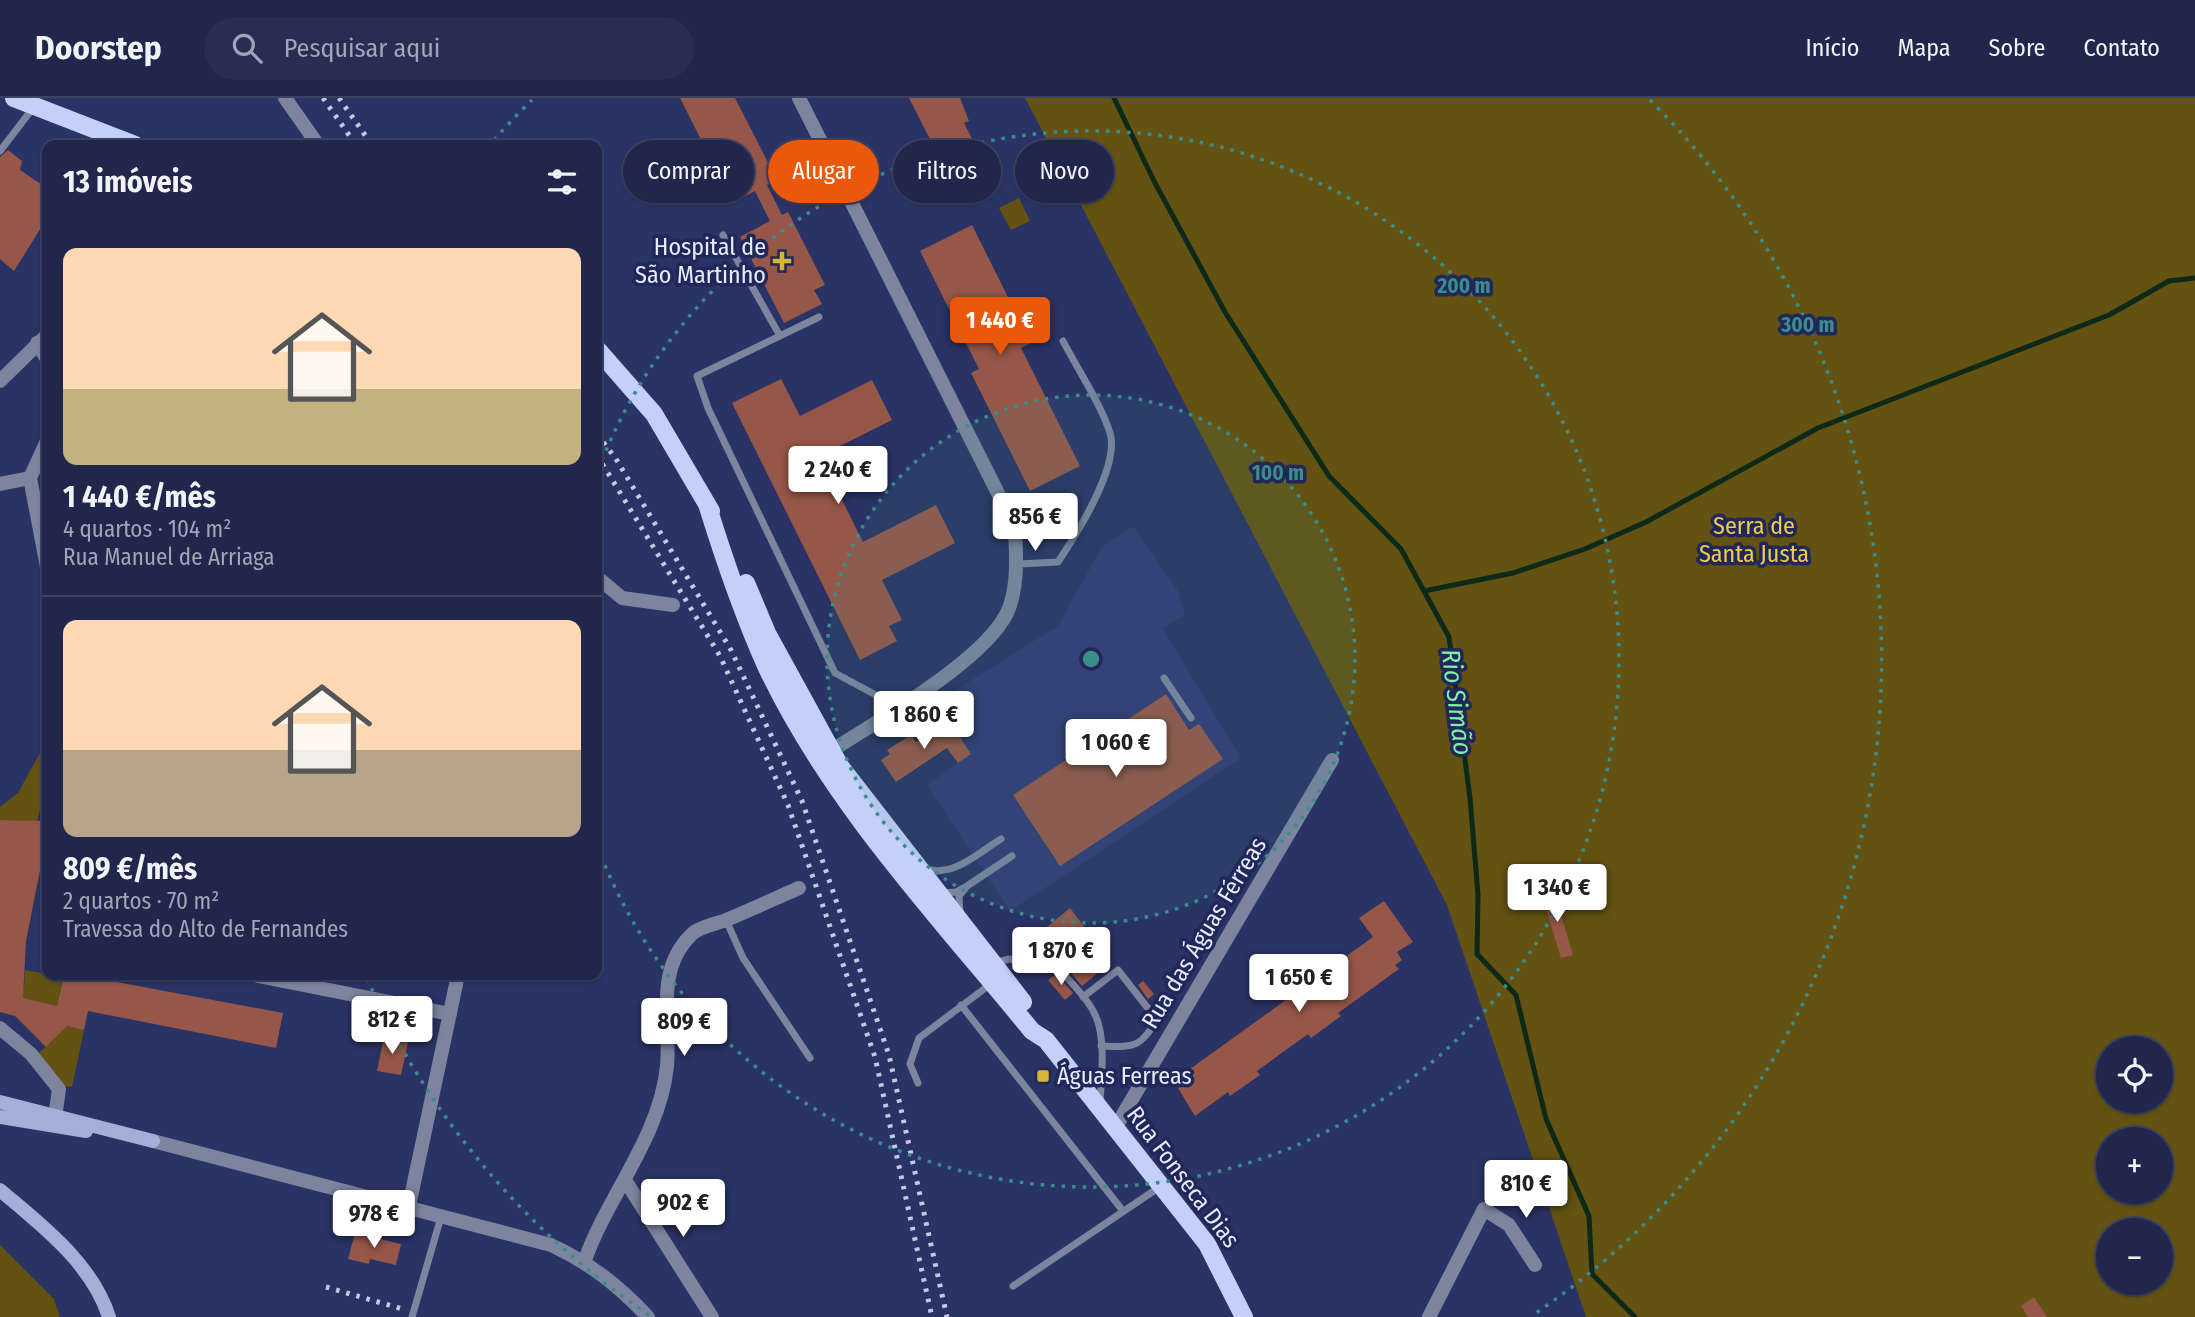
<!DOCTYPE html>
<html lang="pt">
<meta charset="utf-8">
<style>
:root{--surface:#20264c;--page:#282e53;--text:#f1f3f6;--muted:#a2a5b5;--line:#3d4364;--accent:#ea580c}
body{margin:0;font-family:"Fira Sans Condensed",sans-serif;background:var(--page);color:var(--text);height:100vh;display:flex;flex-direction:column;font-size:26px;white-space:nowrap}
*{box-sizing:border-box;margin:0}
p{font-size:23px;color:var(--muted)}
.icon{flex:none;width:38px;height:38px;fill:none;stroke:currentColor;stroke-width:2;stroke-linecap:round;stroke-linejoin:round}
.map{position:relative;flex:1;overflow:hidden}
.drawer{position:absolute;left:42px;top:42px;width:560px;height:840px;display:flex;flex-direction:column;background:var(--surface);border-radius:14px;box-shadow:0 2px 5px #0004,0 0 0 2px var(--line)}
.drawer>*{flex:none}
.banner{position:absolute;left:623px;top:42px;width:665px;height:63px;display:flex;gap:14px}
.fabs{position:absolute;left:2096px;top:938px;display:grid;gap:14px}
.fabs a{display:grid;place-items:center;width:77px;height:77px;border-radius:50%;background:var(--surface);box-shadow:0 2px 5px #0004,0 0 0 2px var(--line);font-size:35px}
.price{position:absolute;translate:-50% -60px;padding:0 16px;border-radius:7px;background:#fff;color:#222;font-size:23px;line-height:46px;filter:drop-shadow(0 2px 4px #0008)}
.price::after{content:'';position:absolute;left:50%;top:42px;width:21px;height:16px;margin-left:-10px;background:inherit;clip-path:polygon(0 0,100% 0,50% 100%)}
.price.current{background:var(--accent);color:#fff}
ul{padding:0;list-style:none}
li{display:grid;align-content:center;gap:14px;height:371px;padding:0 21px}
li+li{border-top:2px solid var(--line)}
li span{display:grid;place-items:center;height:217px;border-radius:14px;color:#555}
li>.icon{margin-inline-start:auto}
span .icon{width:126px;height:126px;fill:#fffc;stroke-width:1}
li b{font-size:30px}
h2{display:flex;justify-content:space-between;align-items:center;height:84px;padding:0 21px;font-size:30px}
.tag{padding:0 24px;border-radius:32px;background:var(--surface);box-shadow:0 2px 5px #0004,0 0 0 2px var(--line);font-size:24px;line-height:63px}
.tag.current{background:var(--accent);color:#fff}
header{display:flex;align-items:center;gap:42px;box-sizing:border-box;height:98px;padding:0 35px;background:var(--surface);border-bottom:2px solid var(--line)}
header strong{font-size:33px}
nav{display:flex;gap:38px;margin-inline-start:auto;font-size:24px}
.search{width:490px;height:63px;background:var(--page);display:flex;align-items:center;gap:18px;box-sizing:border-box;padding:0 24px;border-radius:38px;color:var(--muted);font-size:26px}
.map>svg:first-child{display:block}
.built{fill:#323b75}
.green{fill:#635212;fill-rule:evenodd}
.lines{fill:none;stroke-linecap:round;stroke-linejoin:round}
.stream{stroke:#0d2917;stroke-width:5}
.building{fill:#975748}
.service{stroke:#7d849e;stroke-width:7}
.minor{stroke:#7d849e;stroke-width:14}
.tertiary{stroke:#7d849e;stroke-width:14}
.secondary{stroke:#a4aed7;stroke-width:14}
.primary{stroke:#c5d0fa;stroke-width:18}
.rail{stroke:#c4c9e2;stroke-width:5;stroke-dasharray:3.5 7;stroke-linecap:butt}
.ring{fill:none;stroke:#3a8d8b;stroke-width:3.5;stroke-dasharray:3.5 7}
.poi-dot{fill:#d6b534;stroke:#212859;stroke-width:2.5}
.labels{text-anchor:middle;stroke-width:7;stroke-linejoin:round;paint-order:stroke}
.poi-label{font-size:24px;fill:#e6ebfe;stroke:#212859;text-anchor:end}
.park-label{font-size:24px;fill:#eecb4a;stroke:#212859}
.street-label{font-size:24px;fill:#e6ebfe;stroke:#212859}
.water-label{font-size:26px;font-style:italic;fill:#7ef1a8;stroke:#212859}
.centre{fill:#3a8d8b;stroke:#212859;stroke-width:3.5}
.ring-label{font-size:21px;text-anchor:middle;font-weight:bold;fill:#3a8d8b;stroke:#212859;stroke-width:7;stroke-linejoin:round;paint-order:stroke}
</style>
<header>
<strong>Doorstep</strong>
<div class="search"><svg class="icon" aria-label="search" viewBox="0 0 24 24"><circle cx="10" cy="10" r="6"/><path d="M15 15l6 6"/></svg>Pesquisar aqui</div>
<nav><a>Início</a><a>Mapa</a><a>Sobre</a><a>Contato</a></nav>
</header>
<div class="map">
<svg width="2195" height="1219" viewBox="0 0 2195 1219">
<rect width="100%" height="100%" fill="#2a3365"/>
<path class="built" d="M 1133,428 L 1178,493 L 1185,516 L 1163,531 L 1241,660 L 1010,813 L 927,687 L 971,655 L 949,623 L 935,632 L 922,613 L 1058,528 L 1101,450 Z"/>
<path class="green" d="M 1025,0 L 2195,0 L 2195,1219 L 1586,1219 L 1447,807 ZM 2109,950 L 2161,950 L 2161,1003 L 2109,1003 ZM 2109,1041 L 2161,1041 L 2161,1094 L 2109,1094 ZM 2109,1132 L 2161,1132 L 2161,1185 L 2109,1185 Z
M 1019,100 L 1030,123 L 1011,132 L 999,110 Z
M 47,642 L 47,682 L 34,736 L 30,723 L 0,722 L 0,709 L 18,695 Z
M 25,872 L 63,879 L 57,908 L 14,898 L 16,890 L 24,890 Z
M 44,923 L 84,932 L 72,989 L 59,987 L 36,958 L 54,941 Z
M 0,1147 L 54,1201 L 60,1219 L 0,1219 Z"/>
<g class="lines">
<path class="stream" d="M 1114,0 L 1155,85 L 1225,214 L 1329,378 L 1401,451 L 1449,539 L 1470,700 L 1478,797 L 1477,856 L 1516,897 L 1546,1021 L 1589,1118 L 1592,1176 L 1635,1219
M 1424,493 L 1513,475 L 1585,451 L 1646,424 L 1818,330 L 2109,217 L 2169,183 L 2195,180"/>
</g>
<path class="building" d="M 680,0 L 735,0 L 777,82 L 767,87 L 782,117 L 788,114 L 825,187 L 814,192 L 822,206 L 784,225 L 740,139 L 770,123 L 755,93 L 733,105 Z
M 909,0 L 960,0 L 969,23 L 964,25 L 984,64 L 953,83 L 946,73 L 938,77 L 928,57 L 936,53 Z
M 8,52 L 22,63 L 20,72 L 47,90 L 47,120 L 14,173 L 0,161 L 0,59 Z
M 972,127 L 1031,245 L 1021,250 L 1080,368 L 1030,393 L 971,275 L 979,271 L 920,153 Z
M 781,281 L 800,318 L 872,282 L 892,322 L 820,358 L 863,444 L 936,407 L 955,445 L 882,482 L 902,522 L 889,528 L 897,543 L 860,562 L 732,305 Z
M 1166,596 L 1189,632 L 1199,626 L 1223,661 L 1060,768 L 1013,697 Z
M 949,622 L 971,656 L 958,665 L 947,650 L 896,684 L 881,662 L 890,656 L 887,652 L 911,637 L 916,644 Z
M 0,722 L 47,723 L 47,737 L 26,843 L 23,900 L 57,908 L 64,877 L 95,877 L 95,880 L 283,915 L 276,950 L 88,913 L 84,932 L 67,928 L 46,949 L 15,918 L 0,914 Z
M 1553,791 L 1573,857 L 1561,860 L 1541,794 Z
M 1384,803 L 1413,844 L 1397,854 L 1402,862 L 1395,867 L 1399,871 L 1338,915 L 1341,918 L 1311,940 L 1308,936 L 1257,973 L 1260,977 L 1230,998 L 1228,994 L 1195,1018 L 1178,990 L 1190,981 L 1186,974 L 1373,839 L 1359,820 Z
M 1070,810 L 1111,864 L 1082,888 L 1065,868 L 1074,861 L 1047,829 Z
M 1056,876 L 1073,895 L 1065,902 L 1048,882 Z
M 1143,883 L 1154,896 L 1148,901 L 1138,887 Z
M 384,939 L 408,944 L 401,977 L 377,973 Z
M 355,1135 L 401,1146 L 396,1167 L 370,1161 L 369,1166 L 348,1161 Z
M 2034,1199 L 2047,1219 L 2028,1219 L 2021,1208 Z"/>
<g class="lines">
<path class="service" d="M 0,53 L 33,10
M 723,137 L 780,238
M 819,219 L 697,278 L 708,310 L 835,575 L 898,609
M 1019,466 L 1058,464 C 1076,437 1120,368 1110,335 C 1102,308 1077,270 1063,243
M 1164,580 L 1191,620
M 923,769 C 950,783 979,754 1001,741
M 942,795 L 956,794 L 967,788
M 960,816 L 959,798 L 967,788 L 1012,758
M 726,822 L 743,860 L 810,960
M 994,865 L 1009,861 L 1058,869 C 1072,887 1094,905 1099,928 C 1105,952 1101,982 1100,1006
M 1083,899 L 1118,872 L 1157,922 C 1139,951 1134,949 1101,948
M 961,907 L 1123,1113
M 918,985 L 910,966 L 919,940 L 992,885
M 1013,1188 L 1161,1088
M 412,1219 L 441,1119"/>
<path class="minor" d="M 285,0 L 318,47
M 799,0 L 1014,427 C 1017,455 1019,498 1003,522 C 974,568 879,622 831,653 L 826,661
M 37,245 L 47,261
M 0,283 L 47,237
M 30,380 L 47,469
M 30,380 L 47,343
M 0,386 L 30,380
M 597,479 L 622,500 L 673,507
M 254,877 L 450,916
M 0,930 L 31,956 L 59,991 L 54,1027
M 1115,1030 L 1332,662
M 625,1082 L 712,1219
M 409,1108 L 458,877
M 585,1162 C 608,1097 660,1039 667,968 C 671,924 654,872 692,836 C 699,829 716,826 726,822 C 750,812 774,801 799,790
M 1429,1219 L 1484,1111 L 1509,1127 L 1535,1167"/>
<path class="tertiary" d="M 153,1043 L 551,1147 C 590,1165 619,1188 648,1219"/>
<path class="secondary" d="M 0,1004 L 153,1043
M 0,1019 L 86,1033
M 0,1092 C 41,1127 92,1165 109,1219"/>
<path class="primary" d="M 14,0 L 135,47
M 597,251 L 654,316 L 711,413
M 707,406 C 724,461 743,517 767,570 C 831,705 938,818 1032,933 L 1046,942 L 1207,1146 L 1244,1219
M 746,485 L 767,535 L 840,668 L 1023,904"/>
<path class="rail" d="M 323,0 L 356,47
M 339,0 L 372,47
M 597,336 L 616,361 L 731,552 L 802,703 L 889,957 L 947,1219
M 597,357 L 720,558 L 788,707 L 875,959 L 932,1219
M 326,1189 L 406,1212"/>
</g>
<circle cx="1091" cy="561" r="264" fill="#3a8d8b" fill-opacity=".12"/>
<g class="ring">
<circle cx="1091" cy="561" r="264"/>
<path d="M598 372A528 528 0 1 1 598 750"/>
<path d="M649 1217A791 791 0 0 1 368 883M494 42A791 791 0 0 1 532 2M1650 2A791 791 0 0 1 1533 1217"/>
</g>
<g class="poi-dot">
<path d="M778.5 152.5h7v7h7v7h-7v7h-7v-7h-7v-7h7z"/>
<rect x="1036" y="971" width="14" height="14" rx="3.5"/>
</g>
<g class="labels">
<g class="poi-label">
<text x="766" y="157">Hospital de<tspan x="766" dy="28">São Martinho</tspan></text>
<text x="1057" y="986" text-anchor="start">Águas Ferreas</text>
</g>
<g class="park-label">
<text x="1754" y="436">Serra de<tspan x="1754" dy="28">Santa Justa</tspan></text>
</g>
<g class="street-label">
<text transform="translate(1204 835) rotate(-59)" y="8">Rua das Águas Férreas</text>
<text transform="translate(1183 1079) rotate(53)" y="8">Rua Fonseca Dias</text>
</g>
<g class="water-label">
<text transform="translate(1457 604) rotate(83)" y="9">Rio Simão</text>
</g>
</g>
<circle cx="1091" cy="561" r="10" class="centre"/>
<g class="ring-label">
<text x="1464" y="195">200 m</text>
<text x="1808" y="234">300 m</text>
<text x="1278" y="382">100 m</text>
</g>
</svg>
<div class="fabs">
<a><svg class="icon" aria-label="locate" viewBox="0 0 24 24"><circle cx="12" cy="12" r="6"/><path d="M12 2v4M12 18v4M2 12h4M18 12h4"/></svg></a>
<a>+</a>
<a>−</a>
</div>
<b class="price current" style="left:1000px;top:259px">1 440 €</b>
<b class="price" style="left:838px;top:408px">2 240 €</b>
<b class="price" style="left:1035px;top:455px">856 €</b>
<b class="price" style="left:924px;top:653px">1 860 €</b>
<b class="price" style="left:1116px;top:681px">1 060 €</b>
<b class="price" style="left:1557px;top:826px">1 340 €</b>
<b class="price" style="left:1061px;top:889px">1 870 €</b>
<b class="price" style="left:1299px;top:916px">1 650 €</b>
<b class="price" style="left:392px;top:958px">812 €</b>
<b class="price" style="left:684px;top:960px">809 €</b>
<b class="price" style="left:1526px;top:1122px">810 €</b>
<b class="price" style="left:683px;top:1141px">902 €</b>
<b class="price" style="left:374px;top:1152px">978 €</b>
<div class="banner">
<a class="tag">Comprar</a>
<a class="tag current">Alugar</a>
<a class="tag">Filtros</a>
<a class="tag">Novo</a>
</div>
<section class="drawer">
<h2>13 imóveis<svg class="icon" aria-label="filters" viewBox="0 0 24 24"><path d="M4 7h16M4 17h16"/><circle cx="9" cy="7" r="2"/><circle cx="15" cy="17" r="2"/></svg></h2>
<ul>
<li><span style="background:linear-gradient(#ffd9b3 65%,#c2b280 0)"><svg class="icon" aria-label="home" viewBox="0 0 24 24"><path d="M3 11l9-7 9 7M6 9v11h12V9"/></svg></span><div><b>1 440 €/mês</b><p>4 quartos · 104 m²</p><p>Rua Manuel de Arriaga</p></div></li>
<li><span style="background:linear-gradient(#ffd9b3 60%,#b9a48a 0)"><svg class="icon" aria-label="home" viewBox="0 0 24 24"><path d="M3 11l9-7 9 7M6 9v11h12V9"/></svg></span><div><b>809 €/mês</b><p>2 quartos · 70 m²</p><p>Travessa do Alto de Fernandes</p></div></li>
</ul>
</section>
</div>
